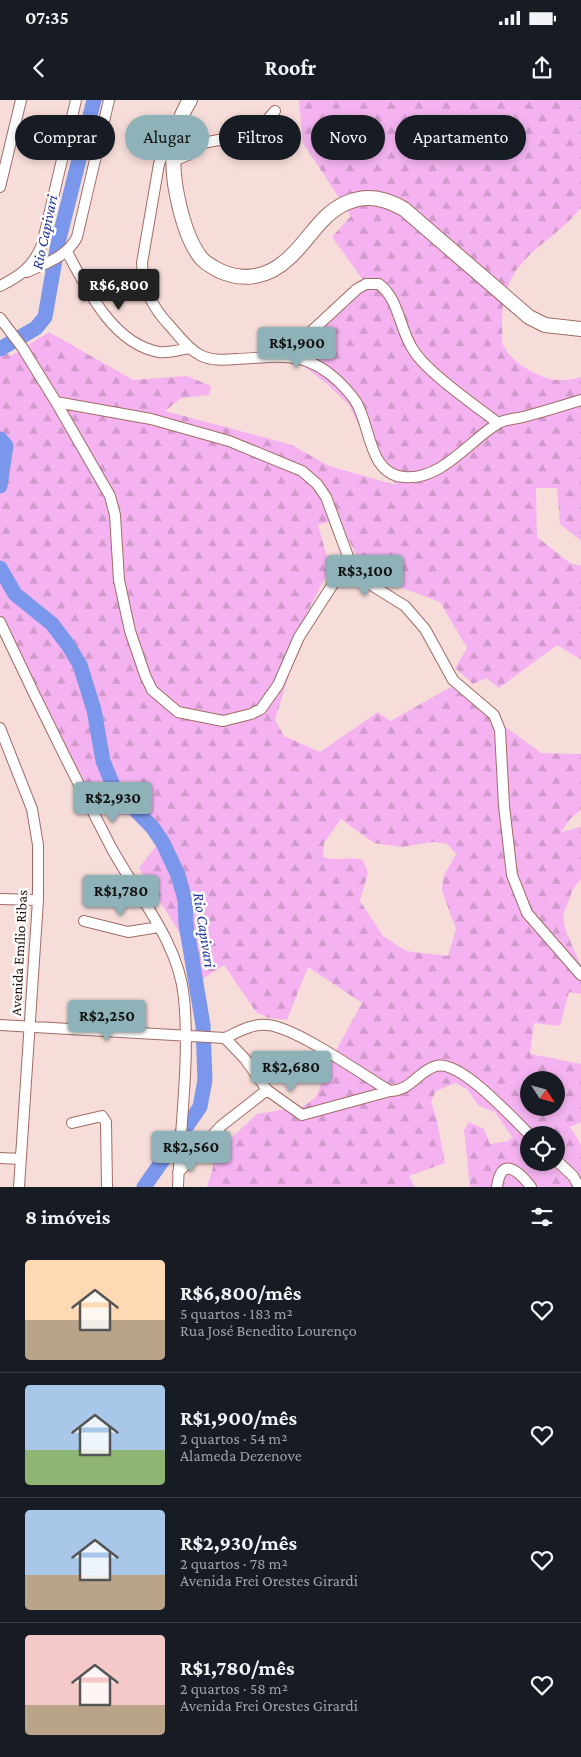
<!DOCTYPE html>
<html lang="pt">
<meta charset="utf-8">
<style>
:root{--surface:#171b24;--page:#242831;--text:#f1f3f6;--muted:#9ea1a6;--line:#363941;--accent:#8eb2b8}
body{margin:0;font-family:"Crimson Pro",serif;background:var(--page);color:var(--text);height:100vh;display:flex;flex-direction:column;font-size:19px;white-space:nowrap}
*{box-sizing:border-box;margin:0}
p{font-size:16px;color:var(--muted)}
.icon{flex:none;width:28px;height:28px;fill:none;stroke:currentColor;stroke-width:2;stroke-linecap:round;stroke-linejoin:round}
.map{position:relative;height:1087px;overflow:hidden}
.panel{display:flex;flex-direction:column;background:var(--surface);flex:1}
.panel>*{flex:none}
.banner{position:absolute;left:15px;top:15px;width:551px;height:45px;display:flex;gap:10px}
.needle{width:32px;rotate:126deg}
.controls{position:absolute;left:520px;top:971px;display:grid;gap:10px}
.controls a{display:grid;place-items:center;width:45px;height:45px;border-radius:50%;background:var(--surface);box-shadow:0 2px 8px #0003;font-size:25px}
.price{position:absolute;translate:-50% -42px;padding:0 11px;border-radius:5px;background:var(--accent);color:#111;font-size:16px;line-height:32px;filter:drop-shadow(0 1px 2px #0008)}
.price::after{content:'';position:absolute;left:50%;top:30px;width:15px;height:11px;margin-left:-8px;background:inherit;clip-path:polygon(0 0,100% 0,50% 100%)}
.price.on{background:#222;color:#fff}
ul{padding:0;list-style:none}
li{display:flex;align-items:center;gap:15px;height:125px;padding:0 25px}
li+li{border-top:1px solid var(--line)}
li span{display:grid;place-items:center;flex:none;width:140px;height:100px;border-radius:5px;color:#555}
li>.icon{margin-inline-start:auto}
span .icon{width:60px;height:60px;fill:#fffc;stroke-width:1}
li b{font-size:21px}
h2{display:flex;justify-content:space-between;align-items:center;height:60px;padding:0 25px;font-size:21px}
.tag{padding:0 18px;border-radius:22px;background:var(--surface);box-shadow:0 2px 8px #0003;font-size:18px;line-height:45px}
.tag.on{background:var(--accent);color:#111}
.status{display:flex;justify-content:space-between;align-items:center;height:35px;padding:0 25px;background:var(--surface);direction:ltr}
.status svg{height:14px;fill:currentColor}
header{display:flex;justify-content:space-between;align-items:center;height:65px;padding:0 25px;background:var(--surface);font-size:22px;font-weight:700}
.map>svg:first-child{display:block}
.forest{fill:url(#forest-firs);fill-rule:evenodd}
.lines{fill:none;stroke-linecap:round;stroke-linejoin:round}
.river{stroke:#7a97ec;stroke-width:15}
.minor-casing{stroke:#a26b63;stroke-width:12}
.major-casing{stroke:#a26b63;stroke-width:16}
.minor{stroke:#fff;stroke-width:10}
.major{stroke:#fff;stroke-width:14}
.labels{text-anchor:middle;stroke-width:5;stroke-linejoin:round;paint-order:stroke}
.street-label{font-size:15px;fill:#220d0a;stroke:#fff}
.water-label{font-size:16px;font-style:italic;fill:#243899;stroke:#fff}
</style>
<div class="status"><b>07:35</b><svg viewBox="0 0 49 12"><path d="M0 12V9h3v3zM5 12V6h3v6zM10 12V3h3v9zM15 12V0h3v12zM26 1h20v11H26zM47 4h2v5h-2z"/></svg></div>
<header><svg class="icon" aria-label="back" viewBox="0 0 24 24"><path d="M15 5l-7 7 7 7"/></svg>Roofr<svg class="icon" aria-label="share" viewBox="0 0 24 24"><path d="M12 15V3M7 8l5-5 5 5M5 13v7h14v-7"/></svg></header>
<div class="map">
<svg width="581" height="1087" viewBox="0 0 581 1087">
<defs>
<pattern id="forest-firs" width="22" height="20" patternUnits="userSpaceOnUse" patternTransform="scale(1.25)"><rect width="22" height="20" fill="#f4b3f0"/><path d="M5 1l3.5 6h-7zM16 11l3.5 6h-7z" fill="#d199cc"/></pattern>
</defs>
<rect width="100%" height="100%" fill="#f7ddd9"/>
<path class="forest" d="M 299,0 L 581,0 L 581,108 C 544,152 501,156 502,226 C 503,231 501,240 503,245 C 506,252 517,264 524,267 C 543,279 558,284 581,277 L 581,441 L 560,424 L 557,388 L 536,388 L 537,437 L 570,463 L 581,466 L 581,560 L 557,545 L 499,588 L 486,578 L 473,584 L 455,568 L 467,548 L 440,502 L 380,480 L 356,455 L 339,419 L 318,425 L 330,468 L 308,511 L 275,620 L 284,636 L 320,652 L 378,612 L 390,621 L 451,587 L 541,653 L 581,654 L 581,710 L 570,719 L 561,732 L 581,727 L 581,779 L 573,789 L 563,815 L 565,829 L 581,866 L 581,894 L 569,892 L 560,926 L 534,923 L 530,954 L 581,964 L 581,1022 L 570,1027 L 581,1045 L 581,1087 L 470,1087 L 464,1030 L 469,1022 L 484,1029 L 490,1044 L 508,1041 L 512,1037 L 495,1012 L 479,1006 L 467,989 L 455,983 L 436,991 L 431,1001 L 436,1016 L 445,1063 L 409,1076 L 415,1087 L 207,1087 L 218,1050 L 257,1014 L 304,1006 L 316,997 L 334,954 L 362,903 L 308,867 L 287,920 L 269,918 L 256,912 L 224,865 L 199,881 L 178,830 L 139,768 L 157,745 L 152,734 L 132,715 L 103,714 L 21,568 L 0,515 L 0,249 L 11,256 L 49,232 L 133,280 L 187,276 L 211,286 L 209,295 L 181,298 L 165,311 L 292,345 L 329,366 L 396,385 L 376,362 L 349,305 L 327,284 L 284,251 L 363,180 L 332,137 L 351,116 L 303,43 ZM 341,719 L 374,743 L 402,747 L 433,742 L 447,744 L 456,754 L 443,777 L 442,791 L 456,829 L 448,856 L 406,851 L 383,836 L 360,801 L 368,773 L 363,760 C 346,756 340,762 323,757 L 324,743 ZM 529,980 L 556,980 L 556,1008 L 529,1008 ZM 529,1035 L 556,1035 L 556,1062 L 529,1062 Z"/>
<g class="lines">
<path class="river" d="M 0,249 L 36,228 L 45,217 L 58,143 L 94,0
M 0,339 L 6,346 L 0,386
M 0,468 L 15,494 L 52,524 L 68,545 L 80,565 L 94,610 L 103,661 L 114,688 L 153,728 L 163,743 L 178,775 L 185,800 L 186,824 L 203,925 L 205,980 L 200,1007 L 144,1087"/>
<g class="minor-casing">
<path id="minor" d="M 174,38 L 164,51 L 159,64 L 142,163 C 143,189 152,207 170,226 C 179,236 188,249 200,255 C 211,261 225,260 237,259 C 280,257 305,249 339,282 C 345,288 352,295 356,302 C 371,326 368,374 404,377 C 441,381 469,341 497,324 C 504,319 515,319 523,317 C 542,312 562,306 581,300
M 173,61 L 188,55 L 203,43 L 250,34 L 260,28 L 275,11
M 0,87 L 21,0
M 67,152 C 87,189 113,244 159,252 C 169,253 179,250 189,248
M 27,172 C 46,163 67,157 77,137 L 109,0
M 0,186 C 20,176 33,167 42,145 L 76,0
M 0,218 L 22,247 L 56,302 L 151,319 L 229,341 L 302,371 L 317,384 L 326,397 L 349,459 L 368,483 L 405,506 L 425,529 L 453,580 L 494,615 L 500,630 L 504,706 L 512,775 L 527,813 L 581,875
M 293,256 L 302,240 L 357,189 L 366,184 L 379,184 C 400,200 399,230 414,251 C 428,273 476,306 498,323
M 56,302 L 110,396 L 115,415 L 119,480 L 130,531 L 145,575 L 152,590 L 178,612 L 223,621 L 251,614 L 261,609 L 278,585 L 299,537 L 349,459
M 0,522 C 36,599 73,674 112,749 C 138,796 179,843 184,898 C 190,960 180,1025 178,1087
M 0,628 L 32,709 L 38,745 L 38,800 L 19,1087
M 0,799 L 38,800
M 84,821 L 128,832 L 159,827
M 0,925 L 225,938 L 245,959 L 267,990 L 302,1015 L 390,991
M 225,938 C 238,932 253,923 268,925 C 297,928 363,975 390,991 C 411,991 418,971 436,966 C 460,959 512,1018 530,1035
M 72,1023 L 102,1016 L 106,1022 L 107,1087
M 0,1058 L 21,1059
M 556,1060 L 573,1076 L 579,1087
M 178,1073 L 221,1026 L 267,990
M 497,1087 C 501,1056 518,1070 531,1087"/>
</g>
<g class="major-casing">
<path id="major" d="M 190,0 C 173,27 171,53 175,84 C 179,108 186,139 201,158 C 206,164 213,167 220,171 C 245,182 269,177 289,158 C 309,140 321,114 346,103 C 367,94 385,98 404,109 L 529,217 L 545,225 L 581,229"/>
</g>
<use href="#minor" class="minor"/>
<use href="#major" class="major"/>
</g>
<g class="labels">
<g class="street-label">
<text transform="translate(19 853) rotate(-87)" y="5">Avenida Emílio Ribas</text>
</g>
<g class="water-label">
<text transform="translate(44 132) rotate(-78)" y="6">Rio Capivari</text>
<text transform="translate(205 830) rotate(81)" y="6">Rio Capivari</text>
</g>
</g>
</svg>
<div class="controls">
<a><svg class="needle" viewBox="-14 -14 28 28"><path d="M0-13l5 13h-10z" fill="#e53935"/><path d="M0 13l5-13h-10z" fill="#9ea1a6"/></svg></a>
<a><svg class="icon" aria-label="locate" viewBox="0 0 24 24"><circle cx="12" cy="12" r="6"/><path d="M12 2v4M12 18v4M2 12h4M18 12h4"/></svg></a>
</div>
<b class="price on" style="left:119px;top:211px">R$6,800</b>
<b class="price" style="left:297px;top:269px">R$1,900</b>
<b class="price" style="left:365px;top:497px">R$3,100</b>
<b class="price" style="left:113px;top:724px">R$2,930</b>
<b class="price" style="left:121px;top:817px">R$1,780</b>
<b class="price" style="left:107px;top:942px">R$2,250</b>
<b class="price" style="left:291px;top:993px">R$2,680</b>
<b class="price" style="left:191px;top:1073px">R$2,560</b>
<div class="banner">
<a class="tag">Comprar</a>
<a class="tag on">Alugar</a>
<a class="tag">Filtros</a>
<a class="tag">Novo</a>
<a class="tag">Apartamento</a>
</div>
</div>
<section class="panel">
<h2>8 imóveis<svg class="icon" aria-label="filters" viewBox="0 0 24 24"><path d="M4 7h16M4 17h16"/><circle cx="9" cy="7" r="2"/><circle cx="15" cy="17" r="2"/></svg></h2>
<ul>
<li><span style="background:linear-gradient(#ffd9b3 60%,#b9a48a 0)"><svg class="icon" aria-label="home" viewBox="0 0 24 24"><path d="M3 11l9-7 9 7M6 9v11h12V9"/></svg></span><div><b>R$6,800/mês</b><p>5 quartos · 183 m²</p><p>Rua José Benedito Lourenço</p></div><svg class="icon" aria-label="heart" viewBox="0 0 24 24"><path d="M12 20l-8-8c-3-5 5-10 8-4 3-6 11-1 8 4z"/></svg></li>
<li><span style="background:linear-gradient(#a9c7e8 65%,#8fb573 0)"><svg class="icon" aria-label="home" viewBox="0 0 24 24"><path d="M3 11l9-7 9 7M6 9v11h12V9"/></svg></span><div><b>R$1,900/mês</b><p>2 quartos · 54 m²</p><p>Alameda Dezenove</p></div><svg class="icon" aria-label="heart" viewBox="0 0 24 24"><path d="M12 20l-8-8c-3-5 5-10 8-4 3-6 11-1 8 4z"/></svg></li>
<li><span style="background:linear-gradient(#a9c7e8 65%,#b9a48a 0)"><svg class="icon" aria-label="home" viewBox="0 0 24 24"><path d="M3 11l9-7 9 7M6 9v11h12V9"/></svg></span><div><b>R$2,930/mês</b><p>2 quartos · 78 m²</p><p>Avenida Frei Orestes Girardi</p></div><svg class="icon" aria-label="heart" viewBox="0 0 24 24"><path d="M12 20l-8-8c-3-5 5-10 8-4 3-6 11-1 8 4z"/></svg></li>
<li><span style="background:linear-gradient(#f6c9c9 70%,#b9a48a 0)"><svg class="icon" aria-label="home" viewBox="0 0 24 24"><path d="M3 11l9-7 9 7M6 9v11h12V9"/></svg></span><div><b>R$1,780/mês</b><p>2 quartos · 58 m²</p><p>Avenida Frei Orestes Girardi</p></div><svg class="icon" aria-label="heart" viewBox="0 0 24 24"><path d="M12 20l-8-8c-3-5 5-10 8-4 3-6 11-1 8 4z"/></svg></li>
</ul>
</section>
